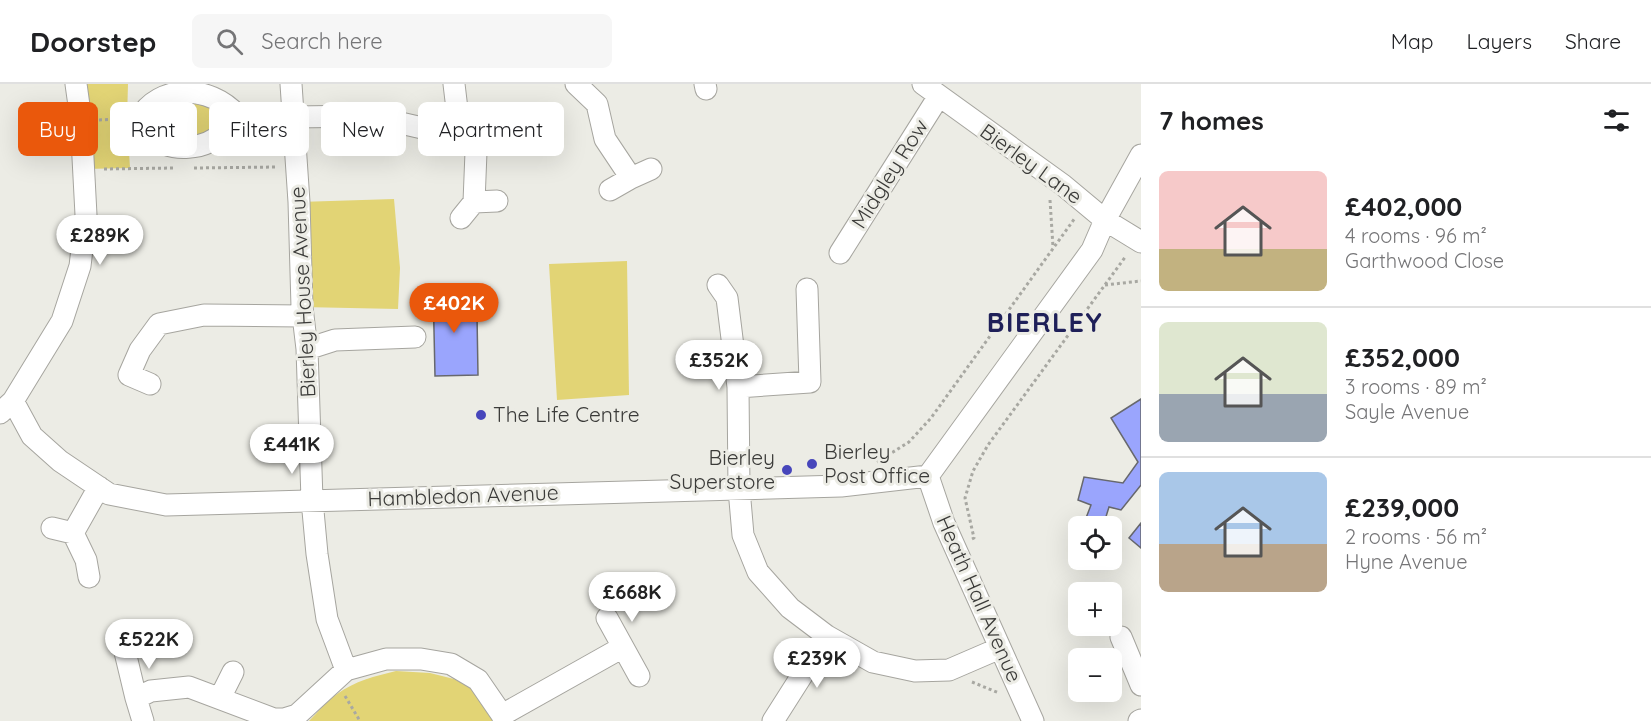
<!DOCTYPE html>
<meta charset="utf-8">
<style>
:root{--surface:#fff;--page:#f6f6f6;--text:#202124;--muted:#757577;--line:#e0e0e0;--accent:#ea580c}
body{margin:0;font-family:Quicksand,sans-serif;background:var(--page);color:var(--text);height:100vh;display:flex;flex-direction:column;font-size:22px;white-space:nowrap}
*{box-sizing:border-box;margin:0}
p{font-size:20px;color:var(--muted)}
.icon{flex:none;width:33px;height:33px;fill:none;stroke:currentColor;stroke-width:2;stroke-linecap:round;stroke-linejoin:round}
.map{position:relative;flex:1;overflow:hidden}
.side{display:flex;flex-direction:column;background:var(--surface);width:510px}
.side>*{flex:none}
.hud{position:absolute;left:18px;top:18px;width:570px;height:54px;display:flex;gap:12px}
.buttons{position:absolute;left:1068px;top:432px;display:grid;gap:12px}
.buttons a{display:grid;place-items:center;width:54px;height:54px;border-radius:9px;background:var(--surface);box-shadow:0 6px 24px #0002;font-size:30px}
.price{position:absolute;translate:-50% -51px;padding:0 14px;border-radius:21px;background:#fff;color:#222;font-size:20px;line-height:39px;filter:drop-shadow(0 2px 3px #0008)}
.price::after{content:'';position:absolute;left:50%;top:36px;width:18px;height:14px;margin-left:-9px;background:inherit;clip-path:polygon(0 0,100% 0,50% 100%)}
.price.selected{background:var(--accent);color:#fff}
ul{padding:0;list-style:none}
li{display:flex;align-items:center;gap:18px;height:150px;padding:0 18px}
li+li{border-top:2px solid var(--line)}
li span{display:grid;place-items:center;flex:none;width:168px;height:120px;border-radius:9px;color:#555}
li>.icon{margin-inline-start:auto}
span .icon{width:72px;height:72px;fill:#fffc;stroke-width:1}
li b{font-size:26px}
h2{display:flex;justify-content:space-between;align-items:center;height:72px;padding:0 18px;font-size:26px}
.tag{padding:0 21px;border-radius:9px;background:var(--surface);box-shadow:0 6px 24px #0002;font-size:21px;line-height:54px}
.tag.selected{background:var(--accent);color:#fff}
header{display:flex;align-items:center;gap:36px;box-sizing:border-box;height:84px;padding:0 30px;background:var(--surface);border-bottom:2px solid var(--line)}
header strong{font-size:28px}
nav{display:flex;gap:33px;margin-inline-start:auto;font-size:21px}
.search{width:420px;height:54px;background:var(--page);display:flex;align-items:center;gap:15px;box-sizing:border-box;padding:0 21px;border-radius:9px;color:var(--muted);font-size:22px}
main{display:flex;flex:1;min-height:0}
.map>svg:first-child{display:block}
.green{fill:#e2d475}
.building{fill:#9aa5fd;stroke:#67686d;stroke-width:1.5}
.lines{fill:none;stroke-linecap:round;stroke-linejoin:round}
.minor-casing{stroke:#a6a59f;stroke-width:23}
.path{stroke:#a8a8a2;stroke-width:3;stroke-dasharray:3 3;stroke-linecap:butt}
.minor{stroke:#fff;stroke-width:21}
.poi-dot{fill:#4746bb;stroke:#ecece5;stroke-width:2}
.labels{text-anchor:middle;stroke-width:6;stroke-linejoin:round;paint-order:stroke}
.street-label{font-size:21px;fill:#3b3b39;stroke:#ecece5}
.poi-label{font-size:21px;fill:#3b3b39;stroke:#ecece5;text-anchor:start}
.district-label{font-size:27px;font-weight:bold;letter-spacing:1.5px;fill:#1f2059;stroke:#ecece5}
</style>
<header>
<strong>Doorstep</strong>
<div class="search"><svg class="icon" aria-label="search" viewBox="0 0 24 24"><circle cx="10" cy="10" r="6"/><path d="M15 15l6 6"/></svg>Search here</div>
<nav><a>Map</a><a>Layers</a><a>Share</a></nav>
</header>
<main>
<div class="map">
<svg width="1141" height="637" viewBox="0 0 1141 637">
<rect width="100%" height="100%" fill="#ecece5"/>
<path class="green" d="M 76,0 L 128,0 L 127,35 L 130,84 L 84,85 Z
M 163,11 L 230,24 L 224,47 L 164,60 L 144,25 Z
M 394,115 L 400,184 L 398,225 L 302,223 L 299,118 Z
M 627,177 L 629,311 L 557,316 L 549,180 Z
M 396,587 L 430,589 L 454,595 L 471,604 L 491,628 L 494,637 L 309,637 C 318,628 327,617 337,610 C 355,597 375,592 396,587 Z"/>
<path class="building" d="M 433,201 L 463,201 L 464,231 L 477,231 L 478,291 L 435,292 Z
M 1141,315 L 1141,401 L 1121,426 L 1109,423 L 1104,439 L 1086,434 L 1091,421 L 1078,416 L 1084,393 L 1123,399 L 1138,378 L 1111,334 Z
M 1141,439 L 1141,464 L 1129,454 Z"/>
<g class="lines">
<g class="minor-casing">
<path id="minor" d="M 291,0 L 299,118 L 302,223 L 307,265 L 312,416 L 317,470 L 327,535 L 346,586 L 386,575 L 421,575 L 451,580 L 478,596 L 502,631 L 504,637
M 576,0 L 597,20 L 605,55 L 631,94 L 651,85
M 705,0 L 706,5
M 923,0 L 1063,101 L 1105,136 L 1141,158
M 237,31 C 209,0 159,0 139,35 C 142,40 146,47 150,51 C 171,70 206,66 225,47 C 229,42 233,36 237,31 L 293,33 L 370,32 L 431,46 L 459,42 L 454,0
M 459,42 L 476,68 L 474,118 L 497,117
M 610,106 L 631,94
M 461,134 L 474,118
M 840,169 L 939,12
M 718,201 L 727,214 L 738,303 L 739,405 L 743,451 L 758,488 L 790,524 L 827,552 L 873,578 L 915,587 L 949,586 L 1000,564
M 307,265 L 335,256 L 415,253
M 150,300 L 129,291 L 140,266 L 159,240 L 204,231 L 302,232
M 738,303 L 810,298 L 807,205
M 13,317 L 32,352 L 60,377 L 109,410 L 166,421 L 841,402 L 928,392 L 1092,166 L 1105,136 L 1141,71
M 0,329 L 13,317 L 62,237 L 80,182 L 86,131 L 81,36 L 76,0
M 928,392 L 944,439 L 1033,637
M 52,444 L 73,449
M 89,493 L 86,476 L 73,449 L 99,403
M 607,534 L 623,563
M 1121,553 L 1141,601
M 125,568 L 136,614
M 220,614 L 233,588
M 502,631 L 623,563 L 639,592
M 143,637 L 136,614 L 151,607 L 189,603 L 274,635 L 284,635 L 297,631
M 292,637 L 297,631 L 346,586
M 773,637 L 827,552
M 1139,637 L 1141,636"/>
</g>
<path class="path" d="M 99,36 L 122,35
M 194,84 L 277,83
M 104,85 L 175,84
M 1050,116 L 1053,163
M 1105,201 L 1141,197
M 877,378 L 909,358 L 931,334 L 1075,134
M 972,455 L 974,454 L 965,414 L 973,387 L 988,361 L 1126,172
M 972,598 L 999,609
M 345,612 L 360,637"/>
<use href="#minor" class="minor"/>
</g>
<g class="poi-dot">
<circle cx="481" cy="331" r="6"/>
<circle cx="812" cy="380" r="6"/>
<circle cx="787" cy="386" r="6"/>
</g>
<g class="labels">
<g class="street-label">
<text transform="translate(1031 80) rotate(36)" y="7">Bierley Lane</text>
<text transform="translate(890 90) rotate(-58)" y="7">Midgley Row</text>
<text transform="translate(303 208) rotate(-93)" y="7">Bierley House Avenue</text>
<text transform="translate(463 412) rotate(-2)" y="7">Hambledon Avenue</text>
<text transform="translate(979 515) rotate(66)" y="7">Heath Hall Avenue</text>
</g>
<g class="poi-label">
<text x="493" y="338">The Life Centre</text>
<text x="824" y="375">Bierley<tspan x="824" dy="24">Post Office</tspan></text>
<text x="775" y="381" text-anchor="end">Bierley<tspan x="775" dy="24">Superstore</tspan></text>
</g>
<g class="district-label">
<text x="1045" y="248">BIERLEY</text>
</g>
</g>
</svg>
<div class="buttons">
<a><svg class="icon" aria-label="locate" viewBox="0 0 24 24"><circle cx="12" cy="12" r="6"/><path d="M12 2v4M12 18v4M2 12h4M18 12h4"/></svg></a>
<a>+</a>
<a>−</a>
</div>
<b class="price" style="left:100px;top:182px">£289K</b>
<b class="price selected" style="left:454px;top:250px">£402K</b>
<b class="price" style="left:719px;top:307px">£352K</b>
<b class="price" style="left:292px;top:391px">£441K</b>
<b class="price" style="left:632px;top:539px">£668K</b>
<b class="price" style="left:149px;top:586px">£522K</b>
<b class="price" style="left:817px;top:605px">£239K</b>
<div class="hud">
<a class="tag selected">Buy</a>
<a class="tag">Rent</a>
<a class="tag">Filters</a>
<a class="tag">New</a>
<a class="tag">Apartment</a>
</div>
</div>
<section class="side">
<h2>7 homes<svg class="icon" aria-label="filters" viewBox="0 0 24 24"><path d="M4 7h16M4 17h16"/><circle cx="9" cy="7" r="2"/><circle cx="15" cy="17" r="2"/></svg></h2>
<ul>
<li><span style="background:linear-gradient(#f6c9c9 65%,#c2b280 0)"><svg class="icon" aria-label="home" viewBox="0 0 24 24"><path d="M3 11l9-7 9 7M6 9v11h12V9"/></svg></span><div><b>£402,000</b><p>4 rooms · 96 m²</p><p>Garthwood Close</p></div></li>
<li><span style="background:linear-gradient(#dfe7d0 60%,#9aa5b1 0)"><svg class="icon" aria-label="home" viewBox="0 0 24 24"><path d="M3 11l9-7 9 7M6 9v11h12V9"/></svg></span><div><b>£352,000</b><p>3 rooms · 89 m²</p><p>Sayle Avenue</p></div></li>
<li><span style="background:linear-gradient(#a9c7e8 60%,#b9a48a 0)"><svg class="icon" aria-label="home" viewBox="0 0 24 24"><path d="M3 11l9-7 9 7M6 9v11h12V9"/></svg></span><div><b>£239,000</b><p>2 rooms · 56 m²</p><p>Hyne Avenue</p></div></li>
</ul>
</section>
</main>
